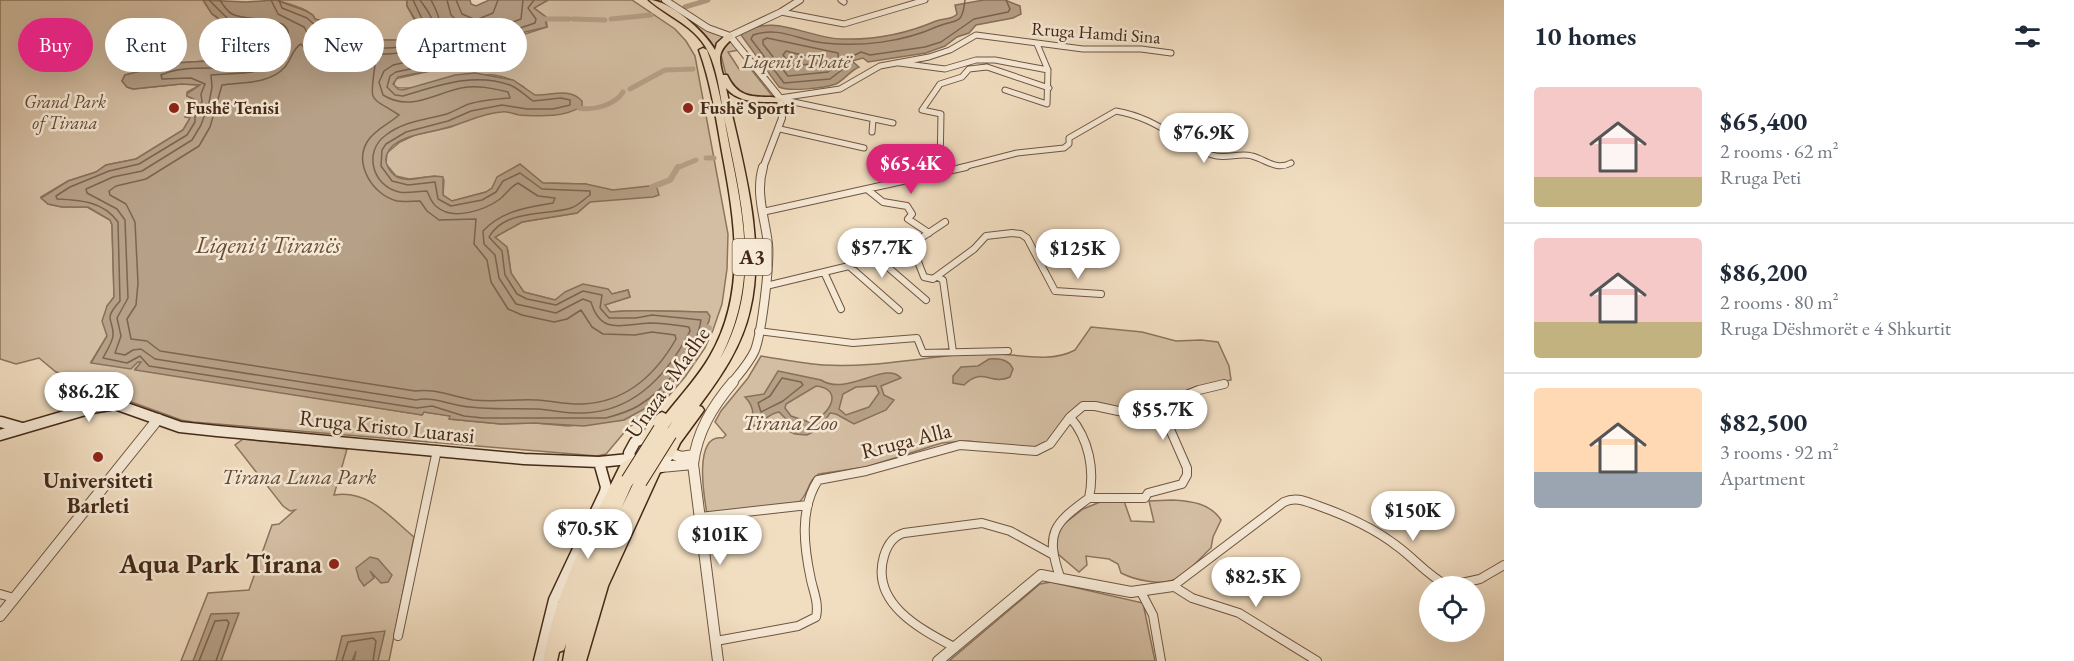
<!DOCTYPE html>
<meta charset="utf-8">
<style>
:root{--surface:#fff;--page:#f2f2f3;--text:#1f2937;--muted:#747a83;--line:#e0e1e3;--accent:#db2777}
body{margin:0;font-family:"EB Garamond",serif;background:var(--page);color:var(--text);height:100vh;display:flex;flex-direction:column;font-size:22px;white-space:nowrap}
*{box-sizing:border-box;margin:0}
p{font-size:20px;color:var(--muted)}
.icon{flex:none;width:33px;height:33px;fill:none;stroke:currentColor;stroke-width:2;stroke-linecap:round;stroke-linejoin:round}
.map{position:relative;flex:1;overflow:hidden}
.details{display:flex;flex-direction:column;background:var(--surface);width:570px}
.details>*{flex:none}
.top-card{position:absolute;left:18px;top:18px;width:570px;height:54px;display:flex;gap:12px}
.tools{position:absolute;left:1419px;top:576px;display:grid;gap:12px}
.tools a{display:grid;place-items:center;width:66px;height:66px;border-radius:50%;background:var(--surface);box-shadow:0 6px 24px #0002;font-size:30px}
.price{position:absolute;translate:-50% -51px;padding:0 14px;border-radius:21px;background:#fff;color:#222;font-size:20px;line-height:39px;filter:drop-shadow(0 2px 3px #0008)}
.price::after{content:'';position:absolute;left:50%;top:36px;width:18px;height:14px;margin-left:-9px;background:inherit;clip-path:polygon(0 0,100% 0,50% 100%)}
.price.active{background:var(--accent);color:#fff}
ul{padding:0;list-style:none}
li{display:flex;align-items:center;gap:18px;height:150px;padding:0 30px}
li+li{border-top:2px solid var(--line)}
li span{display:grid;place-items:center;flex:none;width:168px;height:120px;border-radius:6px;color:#555}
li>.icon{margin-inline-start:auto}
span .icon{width:72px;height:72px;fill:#fffc;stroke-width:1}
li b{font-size:26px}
h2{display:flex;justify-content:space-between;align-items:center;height:72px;padding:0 30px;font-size:26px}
.pill{padding:0 21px;border-radius:27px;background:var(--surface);box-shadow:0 6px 24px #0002;font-size:21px;line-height:54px}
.pill.active{background:var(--accent);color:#fff}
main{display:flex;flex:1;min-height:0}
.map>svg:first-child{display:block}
.green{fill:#d4bea3;stroke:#8c745d;stroke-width:1.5}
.water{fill:#b6a087;stroke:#88705a;stroke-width:1.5;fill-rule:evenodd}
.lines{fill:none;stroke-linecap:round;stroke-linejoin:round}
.shore{stroke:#7d644f;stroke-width:1.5}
.canal-far1{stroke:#b6a087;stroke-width:5}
.canal{stroke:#b6a087;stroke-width:6}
.minor-far2-casing{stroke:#6f5641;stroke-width:7}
.minor-far1-casing{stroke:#6f5641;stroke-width:8}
.minor-casing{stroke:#6f5641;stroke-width:10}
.tertiary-far2-casing{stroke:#6f5641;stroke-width:8}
.tertiary-far1-casing{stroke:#6f5641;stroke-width:10}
.tertiary-casing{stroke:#6f5641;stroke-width:12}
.secondary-casing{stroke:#442917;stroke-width:13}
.trunk-casing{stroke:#442917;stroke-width:3}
.minor-far2{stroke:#f6e9d6;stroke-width:5}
.minor-far1{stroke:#f6e9d6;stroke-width:6}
.minor{stroke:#f6e9d6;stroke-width:8}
.tertiary-far2{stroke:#f6e9d6;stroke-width:6}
.tertiary-far1{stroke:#f6e9d6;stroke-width:8}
.tertiary{stroke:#f6e9d6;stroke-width:10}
.secondary{stroke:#f6e9d6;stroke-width:10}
.trunk{fill:#f1ddc0;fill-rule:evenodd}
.trunk-bridge-casing{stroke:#442917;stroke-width:15;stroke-linecap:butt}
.trunk-bridge{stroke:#f1ddc0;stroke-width:13}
.poi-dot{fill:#8f2418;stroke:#f6e9d6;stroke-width:2}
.labels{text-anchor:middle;stroke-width:5;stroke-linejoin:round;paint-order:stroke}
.far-street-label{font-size:18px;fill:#442917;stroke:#f6e9d6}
.far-park-label{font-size:18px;font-style:italic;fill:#614733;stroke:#f6e9d6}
.far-poi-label{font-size:18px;font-weight:bold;fill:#442917;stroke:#f6e9d6;text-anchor:start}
.far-water-label{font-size:20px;font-style:italic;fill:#664d39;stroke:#f6e9d6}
.shield{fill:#f6e9d6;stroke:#796350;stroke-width:1.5}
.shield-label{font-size:21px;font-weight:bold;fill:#442917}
.street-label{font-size:22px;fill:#442917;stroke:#f6e9d6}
.park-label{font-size:22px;font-style:italic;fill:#614733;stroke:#f6e9d6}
.poi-label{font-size:22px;font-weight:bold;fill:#442917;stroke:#f6e9d6}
.water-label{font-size:24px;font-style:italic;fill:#664d39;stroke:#f6e9d6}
.near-poi-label{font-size:27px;font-weight:bold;fill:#442917;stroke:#f6e9d6;text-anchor:end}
</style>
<main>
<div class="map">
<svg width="1504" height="661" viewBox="0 0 1504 661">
<rect width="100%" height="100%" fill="#f1ddc0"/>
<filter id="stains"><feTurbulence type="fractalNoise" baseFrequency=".00333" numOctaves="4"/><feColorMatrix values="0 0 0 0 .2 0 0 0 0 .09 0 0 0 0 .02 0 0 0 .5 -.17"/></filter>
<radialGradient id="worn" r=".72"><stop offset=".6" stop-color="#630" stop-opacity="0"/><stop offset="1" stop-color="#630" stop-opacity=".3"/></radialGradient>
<path class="green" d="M 0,0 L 203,0 L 212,14 L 230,28 L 275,36 C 274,49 269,54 256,58 L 175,63 L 157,69 L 125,75 L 122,81 L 127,87 L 133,89 L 181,84 L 200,85 L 187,92 L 187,96 L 196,100 L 186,117 L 191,117 L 183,130 L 136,159 L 106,165 L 96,172 L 68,181 L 41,197 L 48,204 L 62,207 L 87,207 L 110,220 L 112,225 L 114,297 L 107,306 L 107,336 L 91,362 L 142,362 L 135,369 L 422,415 L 424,412 L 451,416 L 450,419 L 501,424 L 535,423 L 568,426 L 624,420 L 657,400 L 685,367 L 709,321 L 707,312 C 674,312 642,309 610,312 L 604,305 L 630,297 L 628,290 L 612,294 C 607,289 603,289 595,288 C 568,285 576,290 555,300 L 523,292 L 511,273 L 508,250 L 495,237 L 522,222 L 577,213 L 590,202 L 586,184 L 543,183 L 526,170 L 517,167 L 499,176 L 492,188 L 486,192 L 452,201 L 443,195 L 444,180 L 435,176 L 409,179 L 396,176 L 386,164 L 387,153 L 400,142 L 415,135 L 451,127 L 472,117 L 502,111 L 524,87 C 515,81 505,76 494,75 C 472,72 405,95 394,86 L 395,79 L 430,71 L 472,57 L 481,48 L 547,27 L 546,17 L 534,8 L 548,0 L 632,0 L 675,29 L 686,41 L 695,56 L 728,234 L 727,269 L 722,304 L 713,330 L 705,348 L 685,377 L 660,406 L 628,428 L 606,454 L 597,456 L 193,422 L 181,420 L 115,396 L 108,390 L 73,383 L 76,377 L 56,372 L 39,358 L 16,364 L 0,359 Z
M 276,0 L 407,0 L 407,6 L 419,28 L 412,37 L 406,40 L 327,41 L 322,34 L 327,31 L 329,23 L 315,19 C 310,8 288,4 276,0 Z
M 658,0 L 727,37 L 739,50 L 728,52 L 739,69 L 750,68 L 774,98 L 740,95 L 727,79 L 721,55 L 707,37 L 693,23 Z
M 1091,327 L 1142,332 L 1176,341 L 1201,340 L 1218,342 L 1229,366 L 1231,380 L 1195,387 L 1140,410 L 1080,404 L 1065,418 L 1055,436 L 1038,449 L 968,441 L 942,443 L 866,467 L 819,474 C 807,480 809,495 799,502 L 707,514 C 704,497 693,433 723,438 L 726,435 L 715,422 L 721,411 L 748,378 L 761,356 C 781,359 803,364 824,365 C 876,368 928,356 980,353 C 1010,352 1048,365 1075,350 Z
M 243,439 L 347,449 L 334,495 C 368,489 390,517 414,537 L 389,661 L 181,661 L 208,593 L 249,590 L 272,525 L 279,524 L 295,510 L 290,511 L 283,506 L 235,445 Z
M 1172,500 C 1191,501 1210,503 1221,520 L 1213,537 L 1211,548 C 1200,558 1189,572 1176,579 C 1161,586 1135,580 1121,573 L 1118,564 L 1109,559 L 1086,556 L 1087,565 L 1079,572 L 1058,554 L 1055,536 L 1060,527 L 1083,509 L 1100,502 L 1124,501 L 1131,521 L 1154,522 L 1149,501 Z
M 1051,582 L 1143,603 L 1155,661 L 949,661 L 1040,584 Z"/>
<path class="water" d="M 203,0 L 246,2 L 276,0 L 306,11 L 313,15 L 315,19 L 333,25 L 332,28 L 322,34 L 325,40 L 406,40 L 412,37 L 419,26 L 407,6 L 407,0 L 470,0 L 471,4 L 476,6 L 489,0 L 548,0 L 534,8 L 546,17 L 545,19 L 547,27 L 521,33 L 481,48 L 469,59 L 454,66 L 398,77 L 393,84 L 398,89 L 403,90 L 455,75 L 475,73 L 513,80 L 535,95 C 551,96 569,87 582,101 L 582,106 C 565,118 539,116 519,115 C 514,114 507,111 502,112 C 483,113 467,122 449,127 C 432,133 395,134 387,154 C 383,162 390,173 397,177 C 411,184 428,173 443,177 L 443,195 L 452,201 L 486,192 L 492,188 L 497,177 L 520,164 L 543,183 L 586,184 L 613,190 L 649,186 L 657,188 L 659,195 L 653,197 L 590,202 L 577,213 L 522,222 L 495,237 L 507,247 L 511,273 L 524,292 L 555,300 L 565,292 L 583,284 L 608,289 L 612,294 L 628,290 L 630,297 L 605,305 L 610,312 C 642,309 674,312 707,312 L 710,316 L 709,321 L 694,353 L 672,384 L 648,407 L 624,420 L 584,426 L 535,423 L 501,424 L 449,419 L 450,416 L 424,412 L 422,415 L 135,370 L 141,362 L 138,362 L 131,369 L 91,363 L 107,336 L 102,321 L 107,306 L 114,297 L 112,225 L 110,220 L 88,207 L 62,207 L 48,204 L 41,198 L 68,181 L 96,172 L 106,165 L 136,159 L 183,130 L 190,118 L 185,117 L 196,100 L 187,96 L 187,94 L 200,85 L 181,84 L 133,89 L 127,87 L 122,81 L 125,75 L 152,68 L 157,69 L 175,63 L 256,58 L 266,55 L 272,49 L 275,36 L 230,28 L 221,24 L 217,17 L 212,14 Z
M 984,0 L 1005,0 L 1020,6 L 1021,14 L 1013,18 L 976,25 L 969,33 L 957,37 L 945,46 L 926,53 L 868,62 L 863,58 L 852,61 L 859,67 C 850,71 844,80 836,84 C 825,88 789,92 779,87 L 741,35 C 771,11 809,39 843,39 C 875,40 908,33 936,21 C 944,18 952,20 957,14 L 955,5 Z
M 989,359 C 998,358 1009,359 1013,369 L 1010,377 C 991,386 983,366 964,385 L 953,383 L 953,376 L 961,367 L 978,366 Z
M 778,371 L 821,380 C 847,397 886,360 901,378 L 881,386 L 884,395 L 894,400 L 886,410 L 854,424 L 836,414 L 830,413 L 819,429 L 807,435 L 795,434 L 784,429 L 782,425 L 785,418 L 779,412 C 767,413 761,427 750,426 C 755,415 753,405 745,397 L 764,394 ZM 816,386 C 846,389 828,418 809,422 L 791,416 L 785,408 L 786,404 ZM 856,387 L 876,386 L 879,393 L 869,407 L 846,415 L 839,409 L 843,394 Z
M 370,557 L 378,559 L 392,575 L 388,582 L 381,583 L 370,571 L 374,578 L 364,586 L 359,579 L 356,568 Z
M 239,613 L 221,661 L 193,661 L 211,614 Z
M 385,631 L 378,661 L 354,661 L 356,651 L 352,661 L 336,661 L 342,636 Z"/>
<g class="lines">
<path class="shore" d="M 209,0 L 229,20 L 278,31 L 282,39 C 265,87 201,56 161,75 L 162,79 L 191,78 L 205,84 L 201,94 L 202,102 L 195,113 L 195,122 L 187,135 L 139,164 L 109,171 L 70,187 L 56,196 L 57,199 C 80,200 103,201 118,222 L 120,301 C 102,321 114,318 113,336 C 112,343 106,352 103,358 L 127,363 L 140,356 L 149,366 L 417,408 L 432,406 L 464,416 L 483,418 L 606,418 C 617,415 628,412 638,406 C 665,390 696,352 701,320 L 652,315 L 636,318 L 609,318 L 600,308 L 602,295 L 583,291 L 556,305 L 527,299 L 517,294 L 505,275 L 502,251 L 489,237 C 505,209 545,216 571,208 C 578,206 584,199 590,195 L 590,191 L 542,189 L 520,173 L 503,181 L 496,192 L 482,200 L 451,206 L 438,199 L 435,182 L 408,185 L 392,181 L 381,166 L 382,150 L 386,144 L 406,132 L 448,121 L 471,111 L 502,105 L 527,109 L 553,109 L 570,105 L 570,100 L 561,98 L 533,101 C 526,96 518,88 510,85 C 473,72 438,86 403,96 L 395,95 L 387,87 L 390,76 L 396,72 L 452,60 L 466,54 L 479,42 L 535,23 L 536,19 L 528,8 L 534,0
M 220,0 C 223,5 227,11 232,14 C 250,24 303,10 285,49 C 273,78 237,72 211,75 L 212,87 L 209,103 L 201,125 L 192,140 L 142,171 L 113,177 L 86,189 L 87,193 L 117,209 L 125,220 L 128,298 L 117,318 L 121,336 L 115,353 L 125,355 L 133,350 L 141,349 L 155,359 L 416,400 C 435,396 451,406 470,407 C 493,410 515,408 538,409 C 553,410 568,414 584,413 C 635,411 668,374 690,331 L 689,327 C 676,325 663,323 650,323 C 623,324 601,336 591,302 L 583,299 L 556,313 L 516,304 L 499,278 L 495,255 L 484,244 L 483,231 C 501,211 528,207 553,203 L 555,198 L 538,196 L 518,183 C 510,187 507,193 500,199 C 485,210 453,221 437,207 C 431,203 430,197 427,191 C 418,191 408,194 399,192 C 372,186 363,151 386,135 C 403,122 423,120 443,115 C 452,113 460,107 469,104 C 482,100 496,99 510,98 L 508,92 C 492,88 477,85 461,88 C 433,94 410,112 383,95 L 379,82 L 384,71 L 393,65 L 450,53 L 461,48 L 476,36 L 521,19 L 523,0
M 271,0 L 278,14 L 304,27 L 317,50 C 329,56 340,54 353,54 C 374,55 444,59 432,20 C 430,13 424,6 420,0
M 279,0 L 282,8 L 307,18 L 317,27 L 317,36 L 322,45 C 340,48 396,51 412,44 C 420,41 423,32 425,25 L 413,0
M 431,0 C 439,15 444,27 436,43 L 439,46 L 456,40 L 467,30 L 451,15 L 447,0
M 456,0 L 462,14 L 476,20 L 493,13 L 498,0
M 965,0 C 962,27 957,18 936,27 C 903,42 861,47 824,43 C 798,40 779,26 753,35 L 751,39 L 784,83 L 830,79 L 847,66 L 848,58 L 861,52 L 870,55 L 925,47 L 941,42 L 974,19 L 1008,12 L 1010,9 L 1006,0
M 767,38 L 838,53 L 839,62 L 828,72 L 788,76 L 763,44 L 763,40 Z
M 301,44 C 323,71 345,61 375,65 C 370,104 368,95 399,115 C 389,124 374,130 367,142 C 354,165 373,195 397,201 C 404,202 412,201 420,201 L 427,211 L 439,220 L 476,219 L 474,244 L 487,260 L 491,282 L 508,309 L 522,315 L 554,322 L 567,319 L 581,310 L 592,327 L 603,334 L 635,335 L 652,332 L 675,335 L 676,339 C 656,374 626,402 583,404 C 568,405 553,401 537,400 C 516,399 495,402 473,400 C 453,397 436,388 415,391 L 160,351 L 147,341 L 131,339 L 127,319 L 136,305 L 138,283 L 135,222 L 126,204 L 110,195 L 109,191 L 116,186 L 146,179 L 199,146 L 210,127 L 222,85 C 243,82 270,84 285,67 C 291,60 293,48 301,44 Z
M 786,51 L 817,59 L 819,63 L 792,66 L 783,55 Z
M 782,378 L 801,382 L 803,385 L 783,401 L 761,412 L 758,403 L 770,396 Z
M 199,661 L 215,621 L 227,620 L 229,623 L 216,661
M 342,661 L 348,642 L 373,638 L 376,641 L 373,661"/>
<path class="canal-far1" d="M 685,7 L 708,0
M 545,19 L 569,19
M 573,19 L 605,20
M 611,19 L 651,15
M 630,89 L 665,70 L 693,69
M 579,108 C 593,111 615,105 623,92
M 706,158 L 714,158
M 677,168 L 696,160"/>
<path class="canal" d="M 652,187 L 670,180 L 678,167
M 706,327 L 709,328
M 689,360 L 693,362"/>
<g class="minor-far2-casing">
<path id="minor-far2" d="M 841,0 L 844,2
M 781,12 L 844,24 L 925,0
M 899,63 L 945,69 L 976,60 L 995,60 L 1048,70
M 987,67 L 1049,88
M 1005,90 L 1047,104 L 1048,70 L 1037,44
M 780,98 L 840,89 L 880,66 L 929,57 L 950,50 L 976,35 L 1083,49 L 1141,49 L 1171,53
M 784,100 L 893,123
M 780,129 L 864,148
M 872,132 L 873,120
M 940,168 L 941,114 L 922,110 L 940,84 L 962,77 L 969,69 L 987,67
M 959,168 L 1017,153 L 1064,148 L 1069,144 L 1069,138 L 1116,111 C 1157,118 1176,141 1212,155 C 1226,160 1239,152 1252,156 C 1267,160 1276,171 1291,163"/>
</g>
<g class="minor-far1-casing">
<path id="minor-far1" d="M 940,167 L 941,172
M 868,190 L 883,202 L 907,206 L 912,214 L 908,219 L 929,233
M 762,212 L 966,167
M 909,246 L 915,254 L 924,277 L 933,279 L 974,249 L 986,236 L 1012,233 L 1021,234 L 1027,238 L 1055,291 L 1101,294
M 876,257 L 926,300
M 849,266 L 899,310
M 824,272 L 841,309
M 938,277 L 943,280 L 953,352
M 766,286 L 849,266 L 909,246 L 945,222
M 758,331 L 853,343 L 917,338 L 923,353 L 1008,351"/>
</g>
<g class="minor-casing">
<path id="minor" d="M 1089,498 L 1145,498 L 1148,493 L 1182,484 L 1187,475 L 1187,468 L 1169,427 L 1164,403
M 700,517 L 808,505
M 1060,577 C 1045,533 1053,524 1089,498 C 1095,470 1089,439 1070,417
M 1141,592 L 1153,615 L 1161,661
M 0,594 L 14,598
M 1474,609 L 1475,612
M 398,636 L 437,450
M 716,641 L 798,626 L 816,617 C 819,604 814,593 811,580 C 804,547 799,510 818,480 L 866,471 L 960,445 L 1036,451 L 1050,444 L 1070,417 L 1083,406 L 1095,406 L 1137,415 L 1199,390 L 1224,384
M 954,647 C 920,629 870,603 884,556 C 887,546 893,536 904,533 L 982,523 L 1010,531 L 1052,554
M 1317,661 L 1239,613 L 1192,598 L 1173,586 L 1284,502 C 1297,496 1307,502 1319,506 C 1347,516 1374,528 1397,546 C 1415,559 1428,576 1448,586 L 1480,579 L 1504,565"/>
</g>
<g class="tertiary-far2-casing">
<path id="tertiary-far2" d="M 665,0 L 708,28 L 730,36 L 780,98 L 782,118 L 763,168
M 730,36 L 781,12 L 800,0"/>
</g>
<g class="tertiary-far1-casing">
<path id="tertiary-far1" d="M 731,384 C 740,373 750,362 755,350 C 762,331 770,264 768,244 C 765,218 755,193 763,167"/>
</g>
<g class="tertiary-casing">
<path id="tertiary" d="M 670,453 L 681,457 L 694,455
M 661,467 L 693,464
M 0,616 L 158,419
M 718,661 L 693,464 C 697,432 712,407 733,382
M 938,661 L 1041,575 L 1131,592 L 1173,586"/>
</g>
<g class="secondary-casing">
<path id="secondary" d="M 1,422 L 22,428
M 0,435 L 92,408 L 115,404 L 180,427 L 217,431 L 524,459 L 599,462 L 629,459
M 648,436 L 662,440 L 670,453 L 661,467 L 645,471 L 633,466 L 629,453 L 635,442 Z
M 539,661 L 554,600 L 605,492 L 606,487 L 599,462"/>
</g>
<g class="trunk-casing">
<path id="trunk" d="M 649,0 C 670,0 705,32 715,50 L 717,43 L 727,34 L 733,34 L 733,38 C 718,51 718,57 723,75 L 727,75 C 737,96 749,97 771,97 C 777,98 780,97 785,100 L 781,102 C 762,102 739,104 726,88 C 741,158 767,239 750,310 C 742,346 721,377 699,406 L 702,407 L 704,410 L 702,413 L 680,443 L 674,456 L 670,457 L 666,456 L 664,452 L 670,439 L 666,437 L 664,434 L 673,421 C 668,427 665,435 656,432 C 651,438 649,443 641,440 L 639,437 L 658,414 L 662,412 L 666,414 C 681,395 698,377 710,356 C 747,292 735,221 722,152 C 716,118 711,83 699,50 L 703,48 L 707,50 C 718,80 723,112 729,144 C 745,222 758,284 720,359 C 763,282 742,206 726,126 C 720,100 719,68 705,46 C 691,24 667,16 649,0 Z
M 631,458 L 635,459 L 637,463 L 628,475 L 632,476 L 634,480 L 621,509 L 636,478 L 640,477 L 645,479 L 651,466 L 655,465 L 659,466 L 661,470 L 608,586 L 586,661 L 563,661 L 566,644 L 564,650 L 559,652 L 557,661 L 543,661 C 556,589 589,529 621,464 Z"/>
</g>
<use href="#minor-far2" class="minor-far2"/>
<use href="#minor-far1" class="minor-far1"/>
<use href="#minor" class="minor"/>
<use href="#tertiary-far2" class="tertiary-far2"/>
<use href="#tertiary-far1" class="tertiary-far1"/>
<use href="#tertiary" class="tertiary"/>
<use href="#secondary" class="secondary"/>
<use href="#trunk" class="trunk"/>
<g class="trunk-bridge-casing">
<path id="trunk-bridge" d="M 628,480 L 660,429
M 640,482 L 670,434"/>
</g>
<use href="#trunk-bridge" class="trunk-bridge"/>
</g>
<g class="poi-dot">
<circle cx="174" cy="108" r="6"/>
<circle cx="688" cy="108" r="6"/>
<circle cx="98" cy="457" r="6"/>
<circle cx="334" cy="564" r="6"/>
</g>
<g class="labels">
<g class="far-street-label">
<text transform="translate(1096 33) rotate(4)" y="6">Rruga Hamdi Sina</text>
</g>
<g class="far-park-label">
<text x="65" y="108">Grand Park<tspan x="65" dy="21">of Tirana</tspan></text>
</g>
<g class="far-poi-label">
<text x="186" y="114">Fushë Tenisi</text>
<text x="700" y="114">Fushë Sporti</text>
</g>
<g class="far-water-label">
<text x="796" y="68">Liqeni i Thatë</text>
</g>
<rect class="shield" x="732.5" y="239" width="39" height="36" rx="4.5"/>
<g class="shield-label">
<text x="752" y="264">A3</text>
</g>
<g class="street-label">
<text transform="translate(667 382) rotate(-55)" y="8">Unaza e Madhe</text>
<text transform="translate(387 426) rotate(6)" y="8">Rruga Kristo Luarasi</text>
<text transform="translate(906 440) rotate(-14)" y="8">Rruga Alla</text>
</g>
<g class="park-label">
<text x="790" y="430">Tirana Zoo</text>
<text x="299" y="484">Tirana Luna Park</text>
</g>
<g class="poi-label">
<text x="98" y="488">Universiteti<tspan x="98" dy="25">Barleti</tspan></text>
</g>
<g class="water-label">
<text x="268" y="253">Liqeni i Tiranës</text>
</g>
<g class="near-poi-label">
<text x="322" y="573">Aqua Park Tirana</text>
</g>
</g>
<rect width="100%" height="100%" filter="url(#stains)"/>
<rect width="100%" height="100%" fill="url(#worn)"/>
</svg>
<div class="tools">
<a><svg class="icon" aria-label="locate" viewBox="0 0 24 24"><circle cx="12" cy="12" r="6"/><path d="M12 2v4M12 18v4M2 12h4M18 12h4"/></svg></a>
</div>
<b class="price" style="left:1204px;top:164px">$76.9K</b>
<b class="price active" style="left:911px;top:195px">$65.4K</b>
<b class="price" style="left:882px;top:279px">$57.7K</b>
<b class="price" style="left:1078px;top:280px">$125K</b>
<b class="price" style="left:89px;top:423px">$86.2K</b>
<b class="price" style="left:1163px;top:441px">$55.7K</b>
<b class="price" style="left:1413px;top:542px">$150K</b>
<b class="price" style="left:588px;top:560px">$70.5K</b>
<b class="price" style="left:720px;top:566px">$101K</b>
<b class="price" style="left:1256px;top:608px">$82.5K</b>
<div class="top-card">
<a class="pill active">Buy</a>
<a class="pill">Rent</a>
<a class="pill">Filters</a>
<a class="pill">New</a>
<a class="pill">Apartment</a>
</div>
</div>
<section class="details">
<h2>10 homes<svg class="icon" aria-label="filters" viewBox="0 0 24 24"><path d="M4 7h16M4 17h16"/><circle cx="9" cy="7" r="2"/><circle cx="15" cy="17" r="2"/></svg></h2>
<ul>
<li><span style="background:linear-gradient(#f6c9c9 75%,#c2b280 0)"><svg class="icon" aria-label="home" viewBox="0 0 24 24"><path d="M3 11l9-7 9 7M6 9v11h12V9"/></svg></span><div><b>$65,400</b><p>2 rooms · 62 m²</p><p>Rruga Peti</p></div></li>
<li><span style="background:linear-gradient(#f6c9c9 70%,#c2b280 0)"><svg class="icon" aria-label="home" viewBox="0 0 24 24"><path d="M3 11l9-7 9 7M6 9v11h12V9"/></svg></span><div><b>$86,200</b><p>2 rooms · 80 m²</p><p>Rruga Dëshmorët e 4 Shkurtit</p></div></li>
<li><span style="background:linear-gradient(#ffd9b3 70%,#9aa5b1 0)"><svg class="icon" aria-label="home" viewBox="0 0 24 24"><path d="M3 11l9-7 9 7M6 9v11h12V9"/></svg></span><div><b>$82,500</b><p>3 rooms · 92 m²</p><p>Apartment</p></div></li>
</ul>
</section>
</main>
